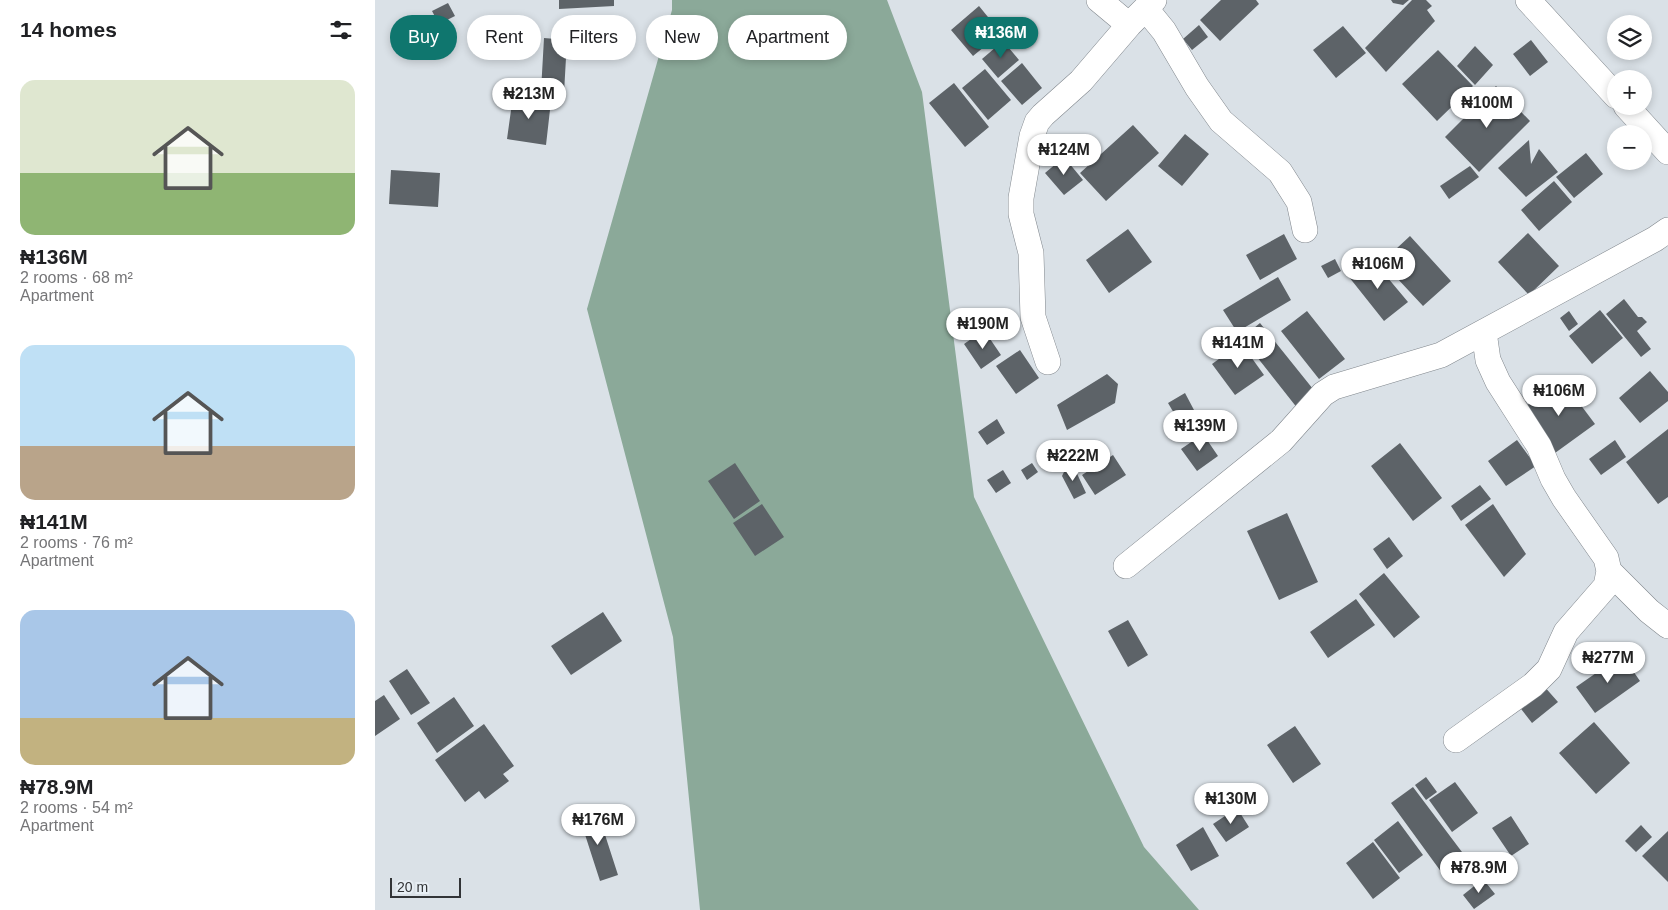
<!DOCTYPE html>
<meta charset="utf-8">
<style>
:root{--surface:#fff;--page:#f2f2f2;--text:#202124;--muted:#757577;--accent:#0f766e}
body{margin:0;font-family:Helvetica,sans-serif;background:var(--page);color:var(--text);height:100vh;display:flex;flex-direction:column;font-size:19px;white-space:nowrap}
*{box-sizing:border-box;margin:0}
p{font-size:16px;color:var(--muted)}
.icon{flex:none;width:28px;height:28px;fill:none;stroke:currentColor;stroke-width:2;stroke-linecap:round;stroke-linejoin:round}
.map{position:relative;flex:1;overflow:hidden}
.side{display:flex;flex-direction:column;background:var(--surface);width:375px}
.side>*{flex:none}
.top-card{position:absolute;left:15px;top:15px;width:475px;height:45px;display:flex;gap:10px}
.controls{position:absolute;left:1232px;top:15px;display:grid;gap:10px}
.controls a{display:grid;place-items:center;width:45px;height:45px;border-radius:50%;background:var(--surface);box-shadow:0 2px 8px #0003;font-size:25px}
.scale{position:absolute;left:15px;bottom:12px;width:71px;box-sizing:border-box;padding-left:5px;border:2px solid #323437;border-top:0;font-size:14px;line-height:18px;white-space:nowrap;color:#323437;-webkit-text-stroke:4px #e7eef4;paint-order:stroke}
.price{position:absolute;translate:-50% -42px;padding:0 11px;border-radius:18px;background:#fff;color:#222;font-size:16px;line-height:32px;filter:drop-shadow(0 1px 2px #0008)}
.price::after{content:'';position:absolute;left:50%;top:30px;width:15px;height:11px;margin-left:-8px;background:inherit;clip-path:polygon(0 0,100% 0,50% 100%)}
.price.selected{background:var(--accent);color:#fff}
ul{padding:0;list-style:none}
li{display:grid;align-content:center;gap:10px;height:265px;padding:0 20px}
li span{display:grid;place-items:center;height:155px;border-radius:15px;color:#555}
li>.icon{margin-inline-start:auto}
span .icon{width:90px;height:90px;fill:#fffc;stroke-width:1}
li b{font-size:21px}
h2{display:flex;justify-content:space-between;align-items:center;height:60px;padding:0 20px;font-size:21px}
.pill{padding:0 18px;border-radius:22px;background:var(--surface);box-shadow:0 2px 8px #0003;font-size:18px;line-height:45px}
.pill.selected{background:var(--accent);color:#fff}
main{display:flex;flex:1;min-height:0}
.map>svg:first-child{display:block}
.forest{fill:#8ba999}
.building{fill:#5d6368}
.lines{fill:none;stroke-linecap:round;stroke-linejoin:round}
.street-casing{stroke:#81878d;stroke-width:26}
.street{stroke:#fff;stroke-width:25}
</style>
<main>
<section class="side">
<h2>14 homes<svg class="icon" aria-label="filters" viewBox="0 0 24 24"><path d="M4 7h16M4 17h16"/><circle cx="9" cy="7" r="2"/><circle cx="15" cy="17" r="2"/></svg></h2>
<ul>
<li><span style="background:linear-gradient(#dfe7d0 60%,#8fb573 0)"><svg class="icon" aria-label="home" viewBox="0 0 24 24"><path d="M3 11l9-7 9 7M6 9v11h12V9"/></svg></span><div><b>₦136M</b><p>2 rooms · 68 m²</p><p>Apartment</p></div></li>
<li><span style="background:linear-gradient(#bfe0f5 65%,#b9a48a 0)"><svg class="icon" aria-label="home" viewBox="0 0 24 24"><path d="M3 11l9-7 9 7M6 9v11h12V9"/></svg></span><div><b>₦141M</b><p>2 rooms · 76 m²</p><p>Apartment</p></div></li>
<li><span style="background:linear-gradient(#a9c7e8 70%,#c2b280 0)"><svg class="icon" aria-label="home" viewBox="0 0 24 24"><path d="M3 11l9-7 9 7M6 9v11h12V9"/></svg></span><div><b>₦78.9M</b><p>2 rooms · 54 m²</p><p>Apartment</p></div></li>
</ul>
</section>
<div class="map">
<svg width="1293" height="910" viewBox="0 0 1293 910">
<rect width="100%" height="100%" fill="#dae1e7"/>
<path class="forest" d="M 297,0 L 512,0 L 547,92 L 599,497 L 769,847 L 824,910 L 325,910 L 298,637 L 212,309 L 297,10 Z"/>
<path class="building" d="M 184,0 L 239,0 L 239,6 L 184,9 Z
M 846,0 L 881,0 L 884,4 L 845,41 L 825,20 Z
M 1016,0 L 1034,0 L 1028,5 L 1018,3 Z
M 1037,0 L 1051,0 L 1057,6 L 1052,10 L 1060,21 L 1011,72 L 990,48 Z
M 73,3 L 80,16 L 64,24 L 57,11 Z
M 604,6 L 626,33 L 598,56 L 576,30 Z
M 824,25 L 833,37 L 817,50 L 808,39 Z
M 968,26 L 991,53 L 961,78 L 938,50 Z
M 169,38 L 192,40 L 189,93 L 166,91 Z
M 1156,40 L 1173,62 L 1155,76 L 1138,54 Z
M 628,41 L 644,60 L 623,78 L 607,59 Z
M 1100,46 L 1118,65 L 1100,85 L 1082,66 Z
M 1063,50 L 1098,86 L 1062,121 L 1027,84 Z
M 647,63 L 667,88 L 647,105 L 626,81 Z
M 610,69 L 636,100 L 613,120 L 587,88 Z
M 579,83 L 614,127 L 590,147 L 554,103 Z
M 1121,86 L 1155,121 L 1104,172 L 1070,137 Z
M 138,96 L 176,101 L 171,145 L 132,139 Z
M 758,125 L 784,153 L 731,201 L 705,173 Z
M 810,134 L 834,154 L 807,186 L 783,166 Z
M 1154,140 L 1156,164 L 1164,149 L 1183,172 L 1151,197 L 1123,168 Z
M 1211,153 L 1228,174 L 1199,198 L 1181,177 Z
M 689,157 L 708,180 L 689,195 L 670,173 Z
M 1095,166 L 1104,177 L 1074,199 L 1065,186 Z
M 16,170 L 65,173 L 63,207 L 14,204 Z
M 1179,181 L 1197,202 L 1164,231 L 1146,210 Z
M 753,229 L 777,262 L 734,293 L 711,260 Z
M 1153,233 L 1184,266 L 1154,295 L 1123,262 Z
M 909,234 L 922,259 L 885,280 L 871,255 Z
M 1035,236 L 1076,281 L 1048,306 L 1007,262 Z
M 960,259 L 966,271 L 953,278 L 946,266 Z
M 997,259 L 1033,302 L 1009,321 L 974,277 Z
M 903,277 L 916,300 L 862,332 L 848,310 Z
M 1249,299 L 1263,317 L 1267,317 L 1272,322 L 1262,331 L 1276,349 L 1266,357 L 1231,314 Z
M 1225,310 L 1248,338 L 1217,364 L 1194,336 Z
M 932,311 L 970,359 L 944,379 L 906,331 Z
M 1194,311 L 1203,324 L 1194,331 L 1185,318 Z
M 885,323 L 942,394 L 923,409 L 867,338 Z
M 609,330 L 626,355 L 606,369 L 589,344 Z
M 866,343 L 889,375 L 860,395 L 837,364 Z
M 645,350 L 664,378 L 641,394 L 621,366 Z
M 1275,371 L 1293,392 L 1293,401 L 1265,423 L 1244,398 Z
M 732,374 L 743,384 L 740,403 L 692,430 L 682,405 Z
M 1187,380 L 1220,424 L 1180,453 L 1147,409 Z
M 810,393 L 819,410 L 803,420 L 793,403 Z
M 622,419 L 630,433 L 612,445 L 603,432 Z
M 1293,429 L 1293,497 L 1283,504 L 1251,462 Z
M 828,434 L 843,456 L 822,471 L 806,449 Z
M 1142,440 L 1161,466 L 1131,486 L 1113,461 Z
M 1240,440 L 1251,457 L 1226,475 L 1214,459 Z
M 1025,443 L 1067,498 L 1038,521 L 996,466 Z
M 738,455 L 751,475 L 720,495 L 707,475 Z
M 360,463 L 385,501 L 359,519 L 333,481 Z
M 657,463 L 663,472 L 652,480 L 646,470 Z
M 698,465 L 711,493 L 699,499 L 687,476 L 691,468 Z
M 628,470 L 636,483 L 621,493 L 612,480 Z
M 1105,485 L 1116,499 L 1086,521 L 1076,506 Z
M 387,504 L 409,537 L 380,556 L 358,523 Z
M 1118,504 L 1151,554 L 1129,577 L 1090,525 Z
M 912,513 L 943,582 L 904,600 L 872,531 Z
M 1014,537 L 1028,556 L 1012,569 L 998,549 Z
M 1009,573 L 1045,617 L 1019,638 L 984,594 Z
M 981,599 L 1000,625 L 953,658 L 935,632 Z
M 228,612 L 247,641 L 196,675 L 176,646 Z
M 753,620 L 773,655 L 753,667 L 733,631 Z
M 1247,655 L 1265,681 L 1220,713 L 1201,687 Z
M 32,669 L 55,703 L 36,715 L 14,681 Z
M 1168,685 L 1183,702 L 1157,723 L 1143,705 Z
M 9,695 L 25,719 L 0,736 L 0,701 Z
M 79,697 L 99,726 L 62,753 L 42,723 Z
M 1219,722 L 1255,763 L 1221,794 L 1184,753 Z
M 109,724 L 139,766 L 128,774 L 134,781 L 110,799 L 104,791 L 90,802 L 60,760 Z
M 920,726 L 946,764 L 918,783 L 892,745 Z
M 1051,777 L 1062,792 L 1051,800 L 1040,785 Z
M 1080,782 L 1103,813 L 1077,832 L 1054,800 Z
M 1038,787 L 1090,856 L 1067,873 L 1016,803 Z
M 862,808 L 874,827 L 851,842 L 838,824 Z
M 222,810 L 243,875 L 225,881 L 204,816 Z
M 1136,816 L 1154,844 L 1136,856 L 1117,828 Z
M 1023,821 L 1048,855 L 1024,873 L 999,840 Z
M 1266,825 L 1277,837 L 1261,852 L 1250,841 Z
M 828,827 L 844,856 L 816,871 L 801,845 Z
M 1293,831 L 1293,882 L 1267,856 Z
M 998,842 L 1025,878 L 998,899 L 971,863 Z
M 1108,879 L 1120,894 L 1099,909 L 1088,895 Z"/>
<g class="lines">
<g class="street-casing">
<path id="street" d="M 724,0 L 754,25
M 1153,0 L 1241,96
M 771,9 L 789,31 L 822,87 L 846,121 L 905,172 L 924,202 L 930,230
M 1251,106 L 1293,152
M 673,362 L 658,317 L 656,253 L 646,214 L 646,198 L 657,136 L 662,122 L 668,115 L 706,81 L 754,25 L 779,0
M 751,566 L 906,441 L 948,394 L 959,387 L 1066,355 L 1280,239 L 1293,230
M 1234,571 L 1274,611 L 1293,626
M 1081,740 L 1158,685 L 1174,669 L 1191,632 L 1231,586 L 1234,571 L 1231,558 L 1189,498 L 1178,479 L 1164,446 L 1123,382 L 1113,360 L 1109,332"/>
</g>
<use href="#street" class="street"/>
</g>
</svg>
<div class="controls">
<a><svg class="icon" aria-label="layers" viewBox="0 0 24 24"><path d="M12 4l9 5-9 5-9-5zM3 14l9 5 9-5"/></svg></a>
<a>+</a>
<a>−</a>
</div>
<div class="scale">20 m</div>
<b class="price selected" style="left:626px;top:59px">₦136M</b>
<b class="price" style="left:154px;top:120px">₦213M</b>
<b class="price" style="left:1112px;top:129px">₦100M</b>
<b class="price" style="left:689px;top:176px">₦124M</b>
<b class="price" style="left:1003px;top:290px">₦106M</b>
<b class="price" style="left:608px;top:350px">₦190M</b>
<b class="price" style="left:863px;top:369px">₦141M</b>
<b class="price" style="left:1184px;top:417px">₦106M</b>
<b class="price" style="left:825px;top:452px">₦139M</b>
<b class="price" style="left:698px;top:482px">₦222M</b>
<b class="price" style="left:1233px;top:684px">₦277M</b>
<b class="price" style="left:856px;top:825px">₦130M</b>
<b class="price" style="left:223px;top:846px">₦176M</b>
<b class="price" style="left:1104px;top:894px">₦78.9M</b>
<div class="top-card">
<a class="pill selected">Buy</a>
<a class="pill">Rent</a>
<a class="pill">Filters</a>
<a class="pill">New</a>
<a class="pill">Apartment</a>
</div>
</div>
</main>
